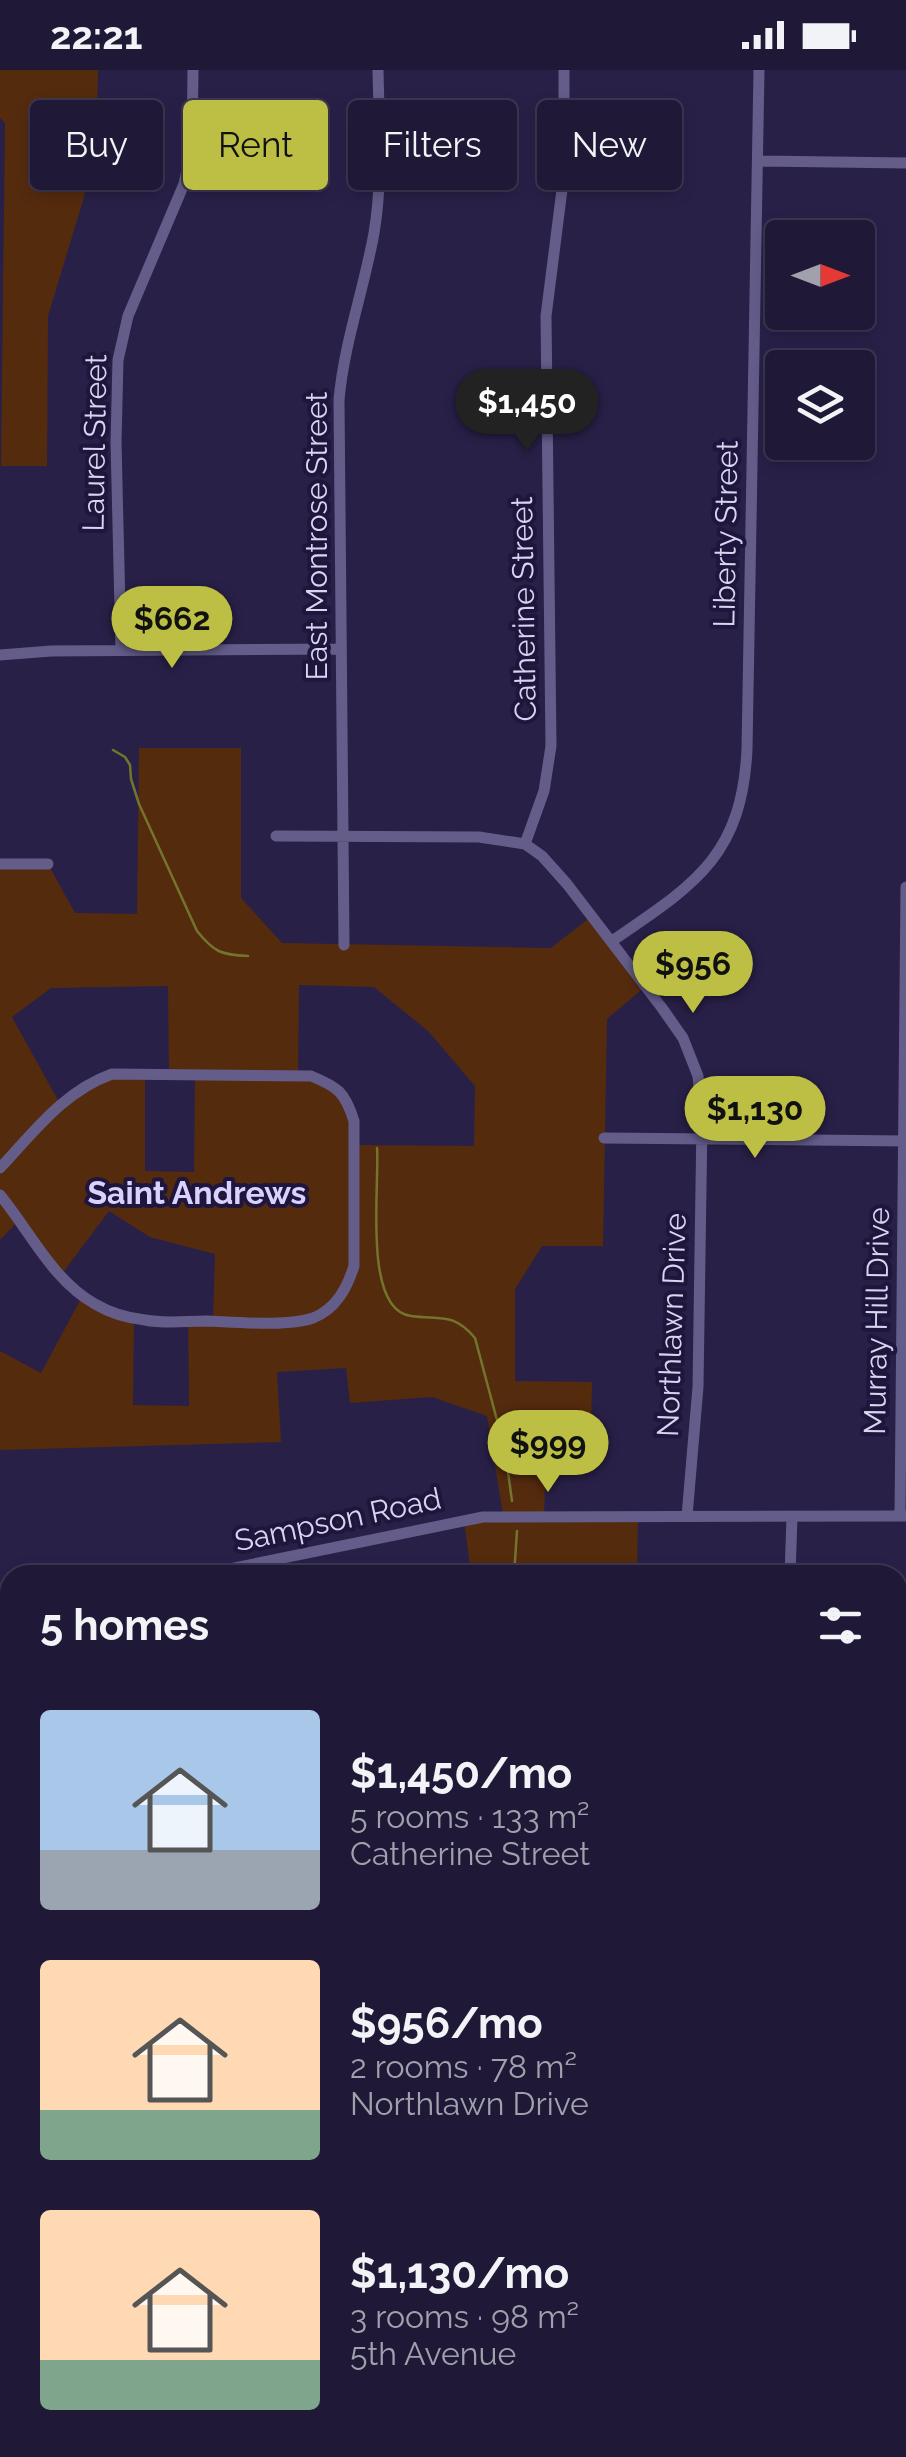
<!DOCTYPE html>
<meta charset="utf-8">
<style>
:root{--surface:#1f1836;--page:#2c2542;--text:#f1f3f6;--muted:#a1a0ad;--line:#3c3751;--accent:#bcbf44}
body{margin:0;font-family:Raleway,sans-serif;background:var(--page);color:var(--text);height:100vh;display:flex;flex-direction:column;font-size:38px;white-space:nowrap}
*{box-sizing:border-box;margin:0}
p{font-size:32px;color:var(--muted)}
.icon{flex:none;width:55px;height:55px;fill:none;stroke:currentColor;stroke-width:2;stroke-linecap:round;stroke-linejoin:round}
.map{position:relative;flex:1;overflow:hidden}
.sheet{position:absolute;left:0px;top:1495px;width:908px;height:892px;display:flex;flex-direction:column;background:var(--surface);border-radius:30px 30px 0 0;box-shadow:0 5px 15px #0003,0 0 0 2px var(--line)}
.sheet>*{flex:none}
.guide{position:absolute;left:30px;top:30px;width:848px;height:90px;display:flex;gap:20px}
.needle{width:65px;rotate:90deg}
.buttons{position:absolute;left:765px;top:150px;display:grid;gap:20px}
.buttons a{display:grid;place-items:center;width:110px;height:110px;border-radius:10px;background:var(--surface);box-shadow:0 5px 15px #0003,0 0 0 2px var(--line);font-size:50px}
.price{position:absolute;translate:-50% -85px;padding:0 22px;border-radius:35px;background:var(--accent);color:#111;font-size:32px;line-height:65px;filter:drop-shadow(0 2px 5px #0008)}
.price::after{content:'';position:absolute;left:50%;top:60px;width:30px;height:22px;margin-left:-15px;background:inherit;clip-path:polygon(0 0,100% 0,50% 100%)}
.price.current{background:#222;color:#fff}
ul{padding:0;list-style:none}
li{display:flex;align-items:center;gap:30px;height:250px;padding:0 40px}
li span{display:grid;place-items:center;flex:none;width:280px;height:200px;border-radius:10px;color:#555}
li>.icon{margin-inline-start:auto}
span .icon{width:120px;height:120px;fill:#fffc;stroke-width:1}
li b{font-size:42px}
h2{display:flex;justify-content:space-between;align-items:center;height:120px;padding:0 40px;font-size:42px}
.tag{padding:0 35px;border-radius:10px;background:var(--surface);box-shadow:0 5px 15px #0003,0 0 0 2px var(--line);font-size:35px;line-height:90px}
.tag.current{background:var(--accent);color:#111}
.status{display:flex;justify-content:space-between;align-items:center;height:70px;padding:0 50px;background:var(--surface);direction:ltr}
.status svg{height:28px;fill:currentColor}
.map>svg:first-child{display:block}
.green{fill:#552b0e;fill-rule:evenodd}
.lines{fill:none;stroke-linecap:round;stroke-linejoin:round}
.stream{stroke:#73752d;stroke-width:2.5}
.minor{stroke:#645d8a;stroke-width:11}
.labels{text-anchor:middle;stroke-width:8;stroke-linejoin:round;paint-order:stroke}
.street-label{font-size:30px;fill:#d8d5ef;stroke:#1f163d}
.neighbourhood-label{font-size:32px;font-weight:bold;fill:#d8d2fc;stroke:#1f163d}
</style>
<div class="status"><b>22:21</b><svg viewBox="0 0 49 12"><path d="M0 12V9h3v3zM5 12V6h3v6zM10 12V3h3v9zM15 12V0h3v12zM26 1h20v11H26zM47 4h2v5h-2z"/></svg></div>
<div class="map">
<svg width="906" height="2387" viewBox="0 0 906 2387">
<rect width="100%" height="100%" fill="#292048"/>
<path class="green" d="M 0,0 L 98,0 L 97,40 L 84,127 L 48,246 L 47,396 L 1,396 L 5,53 L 0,48 Z
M 139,678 L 241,678 L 241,828 L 282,873 L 551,878 L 592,846 L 646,916 L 607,949 L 603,1176 L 542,1176 L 515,1219 L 515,1311 L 592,1312 L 591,1365 L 560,1365 L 546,1393 L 544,1445 L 638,1447 L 637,1505 L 471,1505 L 464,1450 L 503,1445 L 487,1346 L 432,1327 L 350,1333 L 346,1298 L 277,1302 L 281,1372 L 0,1380 L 0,1281 L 41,1303 L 83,1225 L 134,1248 L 133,1335 L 189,1336 L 188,1251 L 213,1251 L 215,1184 L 150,1167 L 109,1141 L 61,1205 L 19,1150 L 0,1170 L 0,794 L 48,794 L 75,843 L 137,844 ZM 299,915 L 374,917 L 428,961 L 475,1016 L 474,1076 L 355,1075 L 347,1028 L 298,1005 ZM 168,916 L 169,1004 L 195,1004 L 194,1102 L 145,1101 L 145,1004 L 91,1011 L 60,1034 L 12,947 L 51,918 Z
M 902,1591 L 906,1591 L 906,1888 L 898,1890 L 898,1652 Z
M 0,1682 L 3,1696 L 10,1700 L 10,2243 L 0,2248 L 0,1817 L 3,1815 L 0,1803 Z"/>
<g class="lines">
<path class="stream" d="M 113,680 L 125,687 L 130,695 L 131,709 L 139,734 L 197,861 C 214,882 221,885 248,886
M 377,1078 C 380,1114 362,1240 411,1246 C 440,1250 453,1242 475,1268 L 505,1380 L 512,1431
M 514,1505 L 517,1461
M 898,1741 L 906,1740
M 0,2084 L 10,2077"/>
<path class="minor" d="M 758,91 L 906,93
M 121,580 L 116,372 L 118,290 L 128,246 L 184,114 L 192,77 L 193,0
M 0,585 L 51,581 L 341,579
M 276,766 L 479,767 L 525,774 L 542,786 L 567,814 L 662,938 L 683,968 L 698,1006 L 702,1050 L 698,1317 L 687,1446
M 525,774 L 544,721 L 551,676 L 546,246 L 564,104 L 564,0
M 0,794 L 48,794
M 612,871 C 694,815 742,787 747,679 L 759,0
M 344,875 L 339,330 C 344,273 364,219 374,163 C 383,110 379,54 378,0
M 604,1068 L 906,1071
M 0,1098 C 34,1062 64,1021 112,1004 L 311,1006 C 338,1017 345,1022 354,1051 L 354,1196 C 347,1218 336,1239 313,1248 C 287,1257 234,1252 206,1251 C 186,1251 165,1254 145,1250 C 127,1248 110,1243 95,1234 C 53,1211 29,1160 0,1125
M 900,1446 L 906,817
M 200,1505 L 483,1447 L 906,1446
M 790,1505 L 792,1447
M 0,1548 L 10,1546
M 898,1890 L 906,1888
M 898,2179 L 906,2174
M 898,2268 L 906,2286
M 694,2378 L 696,2387
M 0,2384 L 10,2374
M 268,2387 L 269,2378
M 474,2387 L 482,2378"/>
</g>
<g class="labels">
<g class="street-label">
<text transform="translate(95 373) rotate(-89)" y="10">Laurel Street</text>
<text transform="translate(726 464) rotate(-89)" y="10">Liberty Street</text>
<text transform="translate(317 466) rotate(-90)" y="10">East Montrose Street</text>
<text transform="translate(524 539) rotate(-91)" y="10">Catherine Street</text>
<text transform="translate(877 1251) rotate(-89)" y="10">Murray Hill Drive</text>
<text transform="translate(672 1255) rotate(-88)" y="10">Northlawn Drive</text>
<text transform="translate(338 1450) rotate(-12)" y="10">Sampson Road</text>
</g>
<g class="neighbourhood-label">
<text x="197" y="1134">Saint Andrews</text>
</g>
</g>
</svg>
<div class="buttons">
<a><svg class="needle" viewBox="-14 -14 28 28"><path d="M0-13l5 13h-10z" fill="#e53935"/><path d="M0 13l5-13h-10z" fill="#a1a0ad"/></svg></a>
<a><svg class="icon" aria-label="layers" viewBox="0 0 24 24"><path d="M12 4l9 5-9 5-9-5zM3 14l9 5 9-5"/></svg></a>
</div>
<b class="price current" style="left:527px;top:384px">$1,450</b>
<b class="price" style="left:172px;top:601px">$662</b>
<b class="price" style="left:693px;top:946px">$956</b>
<b class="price" style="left:755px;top:1091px">$1,130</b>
<b class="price" style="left:548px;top:1425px">$999</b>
<div class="guide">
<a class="tag">Buy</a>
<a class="tag current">Rent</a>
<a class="tag">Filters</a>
<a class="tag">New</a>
</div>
<section class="sheet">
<h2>5 homes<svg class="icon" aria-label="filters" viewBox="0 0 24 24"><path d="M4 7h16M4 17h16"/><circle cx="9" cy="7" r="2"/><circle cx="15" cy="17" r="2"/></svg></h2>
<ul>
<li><span style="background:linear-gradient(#a9c7e8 70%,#9aa5b1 0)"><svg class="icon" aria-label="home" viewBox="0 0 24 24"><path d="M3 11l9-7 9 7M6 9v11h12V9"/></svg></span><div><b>$1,450/mo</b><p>5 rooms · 133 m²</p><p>Catherine Street</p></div></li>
<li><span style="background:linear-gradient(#ffd9b3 75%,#7fa58c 0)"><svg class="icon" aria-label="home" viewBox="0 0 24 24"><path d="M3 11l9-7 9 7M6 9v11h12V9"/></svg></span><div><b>$956/mo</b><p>2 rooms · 78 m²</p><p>Northlawn Drive</p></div></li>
<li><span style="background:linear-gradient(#ffd9b3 75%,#7fa58c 0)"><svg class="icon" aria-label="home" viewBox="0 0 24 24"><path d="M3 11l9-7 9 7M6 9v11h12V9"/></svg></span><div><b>$1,130/mo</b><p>3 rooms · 98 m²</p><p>5th Avenue</p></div></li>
</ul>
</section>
</div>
